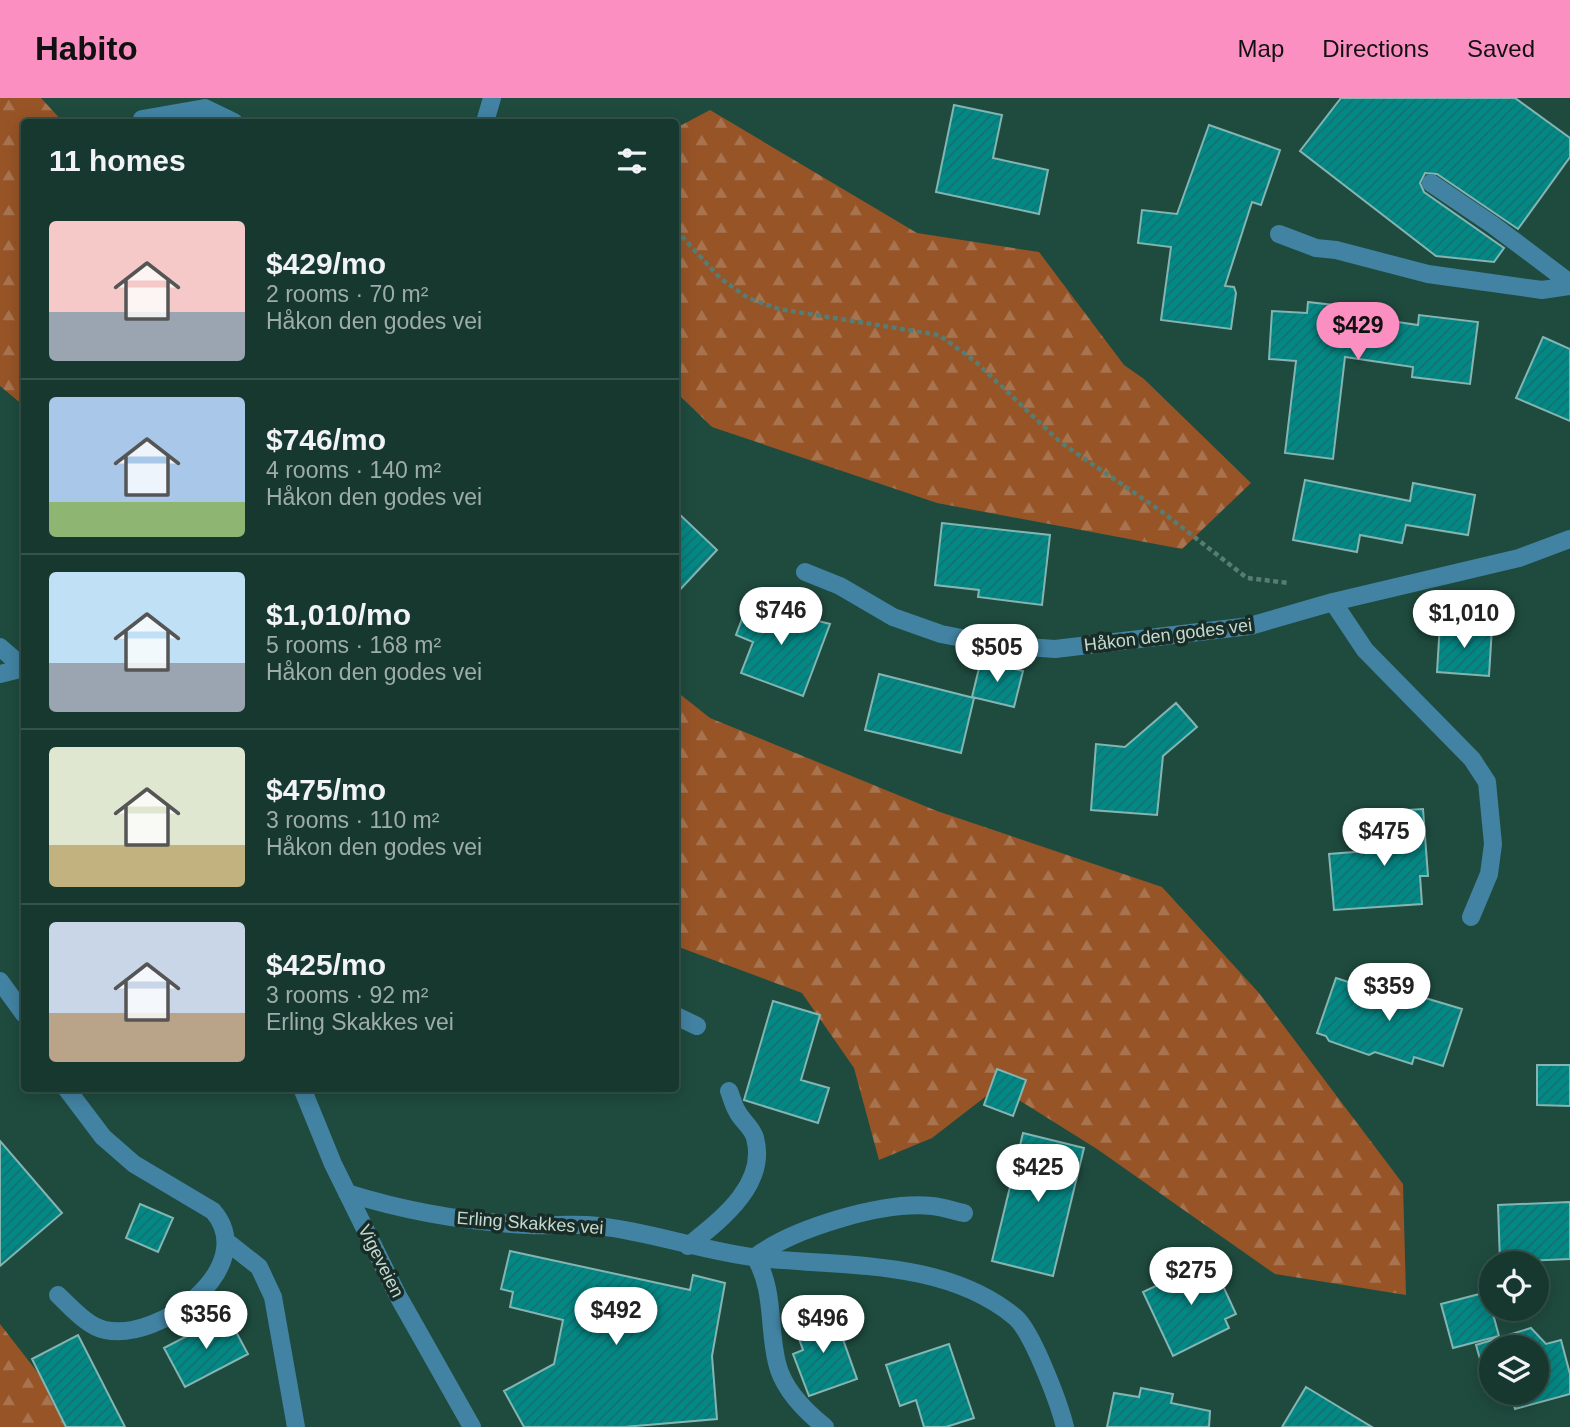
<!DOCTYPE html>
<meta charset="utf-8">
<style>
:root{--surface:#17382e;--page:#24433a;--text:#f1f3f6;--muted:#9eacaa;--line:#36524a;--accent:#fc8fc1}
body{margin:0;font-family:Arial,sans-serif;background:var(--page);color:var(--text);height:100vh;display:flex;flex-direction:column;font-size:26px;white-space:nowrap}
*{box-sizing:border-box;margin:0}
p{font-size:23px;color:var(--muted)}
.icon{flex:none;width:38px;height:38px;fill:none;stroke:currentColor;stroke-width:2;stroke-linecap:round;stroke-linejoin:round}
.map{position:relative;flex:1;overflow:hidden}
.side{position:absolute;left:21px;top:21px;width:658px;height:973px;display:flex;flex-direction:column;background:var(--surface);border-radius:7px;box-shadow:0 4px 18px #0003,0 0 0 2px var(--line)}
.side>*{flex:none}
.buttons{position:absolute;left:1479px;top:1153px;display:grid;gap:14px}
.buttons a{display:grid;place-items:center;width:70px;height:70px;border-radius:50%;background:var(--surface);box-shadow:0 4px 18px #0003,0 0 0 2px var(--line);font-size:35px}
.price{position:absolute;translate:-50% -60px;padding:0 16px;border-radius:24px;background:#fff;color:#222;font-size:23px;line-height:46px;filter:drop-shadow(0 2px 4px #0008)}
.price::after{content:'';position:absolute;left:50%;top:42px;width:21px;height:16px;margin-left:-10px;background:inherit;clip-path:polygon(0 0,100% 0,50% 100%)}
.price.selected{background:var(--accent);color:#111}
ul{padding:0;list-style:none}
li{display:flex;align-items:center;gap:21px;height:175px;padding:0 28px}
li+li{border-top:2px solid var(--line)}
li span{display:grid;place-items:center;flex:none;width:196px;height:140px;border-radius:7px;color:#555}
li>.icon{margin-inline-start:auto}
span .icon{width:84px;height:84px;fill:#fffc;stroke-width:1}
li b{font-size:30px}
h2{display:flex;justify-content:space-between;align-items:center;height:84px;padding:0 28px;font-size:30px}
header{display:flex;align-items:center;gap:42px;box-sizing:border-box;height:98px;padding:0 35px;background:var(--accent);color:#111}
header strong{font-size:33px}
nav{display:flex;gap:38px;margin-inline-start:auto;font-size:24px}
.map>svg:first-child{display:block}
.forest{fill:url(#forest-firs)}
.building{fill:url(#building-hatch);stroke:#83b5b3;stroke-width:2}
.lines{fill:none;stroke-linecap:round;stroke-linejoin:round}
.path{stroke:#577c71;stroke-width:4.5;stroke-dasharray:5 3.5;stroke-linecap:butt}
.minor{stroke:#4283a3;stroke-width:18}
.labels{text-anchor:middle;stroke-width:7;stroke-linejoin:round;paint-order:stroke}
.street-label{font-size:18px;fill:#c3dad2;stroke:#1a2c26}
</style>
<header>
<strong>Habito</strong>
<nav><a>Map</a><a>Directions</a><a>Saved</a></nav>
</header>
<div class="map">
<svg width="1570" height="1329" viewBox="0 0 1570 1329">
<defs>
<pattern id="forest-firs" width="22" height="20" patternUnits="userSpaceOnUse" patternTransform="scale(1.75)"><rect width="22" height="20" fill="#975427"/><path d="M5 1l3.5 6h-7zM16 11l3.5 6h-7z" fill="#a87450"/></pattern>
<pattern id="building-hatch" width="6" height="6" patternUnits="userSpaceOnUse" patternTransform="scale(1.75)"><rect width="6" height="6" fill="#028986"/><path d="M-1 1l2-2M0 6l6-6M5 7l2-2" fill="none" stroke="#16706d"/></pattern>
</defs>
<rect width="100%" height="100%" fill="#1f4b3e"/>
<path class="forest" d="M 0,0 L 41,0 L 63,24 L 24,24 L 24,308 L 0,288 Z
M 710,12 L 917,135 L 1039,154 L 1124,267 L 1144,281 L 1251,385 L 1182,451 L 937,405 L 712,329 L 676,294 L 676,30 Z
M 676,593 L 710,620 L 937,713 L 1162,789 L 1259,895 L 1403,1086 L 1406,1197 L 1275,1176 L 1097,1051 L 998,989 L 932,1040 L 879,1062 L 854,970 L 802,895 L 676,848 Z
M 0,1226 L 80,1329 L 0,1329 Z"/>
<path class="building" d="M 1341,0 L 1515,0 L 1570,40 L 1570,59 L 1518,131 L 1437,76 L 1425,75 L 1420,85 L 1424,94 L 1504,150 L 1494,164 L 1436,158 L 1300,53 Z
M 954,7 L 1002,17 L 993,60 L 1048,72 L 1039,116 L 936,94 Z
M 1209,27 L 1280,52 L 1261,107 L 1252,104 L 1225,188 L 1234,189 L 1236,195 L 1231,231 L 1161,222 L 1171,149 L 1138,145 L 1142,112 L 1177,116 Z
M 1308,204 L 1351,209 L 1351,217 L 1418,227 L 1419,217 L 1478,224 L 1470,286 L 1412,279 L 1413,269 L 1345,259 L 1333,361 L 1285,355 L 1296,263 L 1269,261 L 1272,213 L 1307,215 Z
M 1543,239 L 1570,251 L 1570,323 L 1516,300 Z
M 1305,382 L 1410,403 L 1413,385 L 1475,397 L 1468,437 L 1406,427 L 1402,445 L 1360,437 L 1357,454 L 1293,442 Z
M 676,413 L 717,452 L 676,496 Z
M 942,425 L 1050,437 L 1042,507 L 978,499 L 979,492 L 935,487 Z
M 748,505 L 830,526 L 803,598 L 741,575 L 753,544 L 736,537 Z
M 1440,525 L 1492,529 L 1489,578 L 1437,574 Z
M 981,562 L 1023,573 L 1014,609 L 972,599 Z
M 879,576 L 974,600 L 961,655 L 865,632 Z
M 1176,605 L 1197,629 L 1163,658 L 1157,717 L 1091,712 L 1096,646 L 1125,649 Z
M 1423,711 L 1428,778 L 1420,778 L 1422,806 L 1334,812 L 1329,756 L 1392,751 L 1389,713 Z
M 1336,880 L 1373,892 L 1375,885 L 1462,911 L 1443,968 L 1414,959 L 1412,966 L 1375,954 L 1369,957 L 1329,943 L 1326,938 L 1317,935 Z
M 773,903 L 820,917 L 801,982 L 829,990 L 818,1025 L 744,1002 Z
M 1537,967 L 1570,967 L 1570,1008 L 1537,1007 Z
M 997,971 L 1026,982 L 1013,1018 L 984,1007 Z
M 1023,1035 L 1084,1050 L 1053,1178 L 992,1163 Z
M 0,1043 L 62,1115 L 0,1168 Z
M 1570,1104 L 1570,1161 L 1500,1164 L 1498,1107 Z
M 140,1106 L 173,1120 L 158,1154 L 126,1140 Z
M 510,1153 L 690,1192 L 693,1177 L 725,1185 L 712,1258 L 717,1321 L 624,1329 L 524,1329 L 504,1293 L 554,1266 L 563,1222 L 510,1209 L 513,1194 L 501,1191 Z
M 1211,1162 L 1236,1216 L 1225,1221 L 1229,1230 L 1173,1258 L 1143,1194 Z
M 1487,1194 L 1499,1238 L 1453,1250 L 1441,1206 Z
M 833,1213 L 857,1281 L 809,1298 L 793,1256 L 803,1252 L 794,1227 Z
M 227,1217 L 248,1256 L 185,1289 L 164,1250 Z
M 1531,1230 L 1546,1246 L 1561,1242 L 1570,1276 L 1570,1296 L 1515,1311 L 1511,1295 L 1536,1295 L 1536,1250 L 1491,1250 L 1491,1295 L 1497,1295 L 1490,1297 L 1476,1247 Z
M 78,1237 L 125,1329 L 66,1329 L 32,1261 Z
M 949,1246 L 974,1320 L 946,1329 L 924,1329 L 916,1302 L 900,1308 L 886,1267 Z
M 1306,1289 L 1372,1329 L 1282,1329 Z
M 1141,1290 L 1173,1296 L 1171,1305 L 1210,1313 L 1209,1329 L 1107,1329 L 1114,1295 L 1139,1299 Z"/>
<g class="lines">
<path class="path" d="M 676,132 L 720,180 L 748,200 L 779,211 L 939,237 L 975,263 L 1060,344 L 1161,413 L 1247,480 L 1289,485"/>
<path class="minor" d="M 142,21 L 205,10 L 234,24
M 485,24 L 492,0
M 1431,85 L 1493,127 L 1570,185
M 1279,136 L 1316,150 L 1336,152 L 1428,176 L 1542,192 L 1570,188
M 805,474 L 840,488 L 893,519 L 941,536 L 998,547 L 1055,551 L 1250,528 L 1333,504 L 1519,460 L 1570,441
M 1333,504 L 1365,552 L 1472,661 L 1487,684 L 1493,746 L 1489,776 L 1471,819
M 0,549 L 24,570
M 0,576 L 24,570
M 0,883 L 24,916
M 676,918 L 697,928
M 302,990 L 333,1066 L 398,1198 L 472,1329
M 347,1095 C 408,1114 466,1124 529,1127 C 552,1128 576,1125 598,1128 C 653,1134 705,1154 760,1160 C 844,1169 945,1161 1015,1219 C 1032,1233 1059,1305 1065,1329
M 226,1143 L 259,1169 L 273,1199 L 296,1329
M 688,1148 C 719,1123 768,1087 755,1040 C 753,1030 741,1022 737,1013 C 733,1007 732,1000 729,993
M 58,1197 C 71,1209 87,1228 105,1232 C 159,1244 261,1169 213,1113 L 134,1066 L 103,1039 L 66,990
M 825,1329 C 805,1313 783,1291 777,1265 C 768,1230 775,1192 755,1159 C 794,1130 883,1103 932,1108 C 943,1109 954,1113 964,1115"/>
</g>
<g class="labels">
<g class="street-label">
<text transform="translate(1168 537) rotate(-7)" y="6">Håkon den godes vei</text>
<text transform="translate(530 1125) rotate(4)" y="6">Erling Skakkes vei</text>
<text transform="translate(381 1163) rotate(63)" y="6">Vigeveien</text>
</g>
</g>
</svg>
<div class="buttons">
<a><svg class="icon" aria-label="locate" viewBox="0 0 24 24"><circle cx="12" cy="12" r="6"/><path d="M12 2v4M12 18v4M2 12h4M18 12h4"/></svg></a>
<a><svg class="icon" aria-label="layers" viewBox="0 0 24 24"><path d="M12 4l9 5-9 5-9-5zM3 14l9 5 9-5"/></svg></a>
</div>
<b class="price selected" style="left:1358px;top:264px">$429</b>
<b class="price" style="left:781px;top:549px">$746</b>
<b class="price" style="left:1464px;top:552px">$1,010</b>
<b class="price" style="left:997px;top:586px">$505</b>
<b class="price" style="left:1384px;top:770px">$475</b>
<b class="price" style="left:1389px;top:925px">$359</b>
<b class="price" style="left:1038px;top:1106px">$425</b>
<b class="price" style="left:1191px;top:1209px">$275</b>
<b class="price" style="left:616px;top:1249px">$492</b>
<b class="price" style="left:206px;top:1253px">$356</b>
<b class="price" style="left:823px;top:1257px">$496</b>
<section class="side">
<h2>11 homes<svg class="icon" aria-label="filters" viewBox="0 0 24 24"><path d="M4 7h16M4 17h16"/><circle cx="9" cy="7" r="2"/><circle cx="15" cy="17" r="2"/></svg></h2>
<ul>
<li><span style="background:linear-gradient(#f6c9c9 65%,#9aa5b1 0)"><svg class="icon" aria-label="home" viewBox="0 0 24 24"><path d="M3 11l9-7 9 7M6 9v11h12V9"/></svg></span><div><b>$429/mo</b><p>2 rooms · 70 m²</p><p>Håkon den godes vei</p></div></li>
<li><span style="background:linear-gradient(#a9c7e8 75%,#8fb573 0)"><svg class="icon" aria-label="home" viewBox="0 0 24 24"><path d="M3 11l9-7 9 7M6 9v11h12V9"/></svg></span><div><b>$746/mo</b><p>4 rooms · 140 m²</p><p>Håkon den godes vei</p></div></li>
<li><span style="background:linear-gradient(#bfe0f5 65%,#9aa5b1 0)"><svg class="icon" aria-label="home" viewBox="0 0 24 24"><path d="M3 11l9-7 9 7M6 9v11h12V9"/></svg></span><div><b>$1,010/mo</b><p>5 rooms · 168 m²</p><p>Håkon den godes vei</p></div></li>
<li><span style="background:linear-gradient(#dfe7d0 70%,#c2b280 0)"><svg class="icon" aria-label="home" viewBox="0 0 24 24"><path d="M3 11l9-7 9 7M6 9v11h12V9"/></svg></span><div><b>$475/mo</b><p>3 rooms · 110 m²</p><p>Håkon den godes vei</p></div></li>
<li><span style="background:linear-gradient(#c9d6e8 65%,#b9a48a 0)"><svg class="icon" aria-label="home" viewBox="0 0 24 24"><path d="M3 11l9-7 9 7M6 9v11h12V9"/></svg></span><div><b>$425/mo</b><p>3 rooms · 92 m²</p><p>Erling Skakkes vei</p></div></li>
</ul>
</section>
</div>
